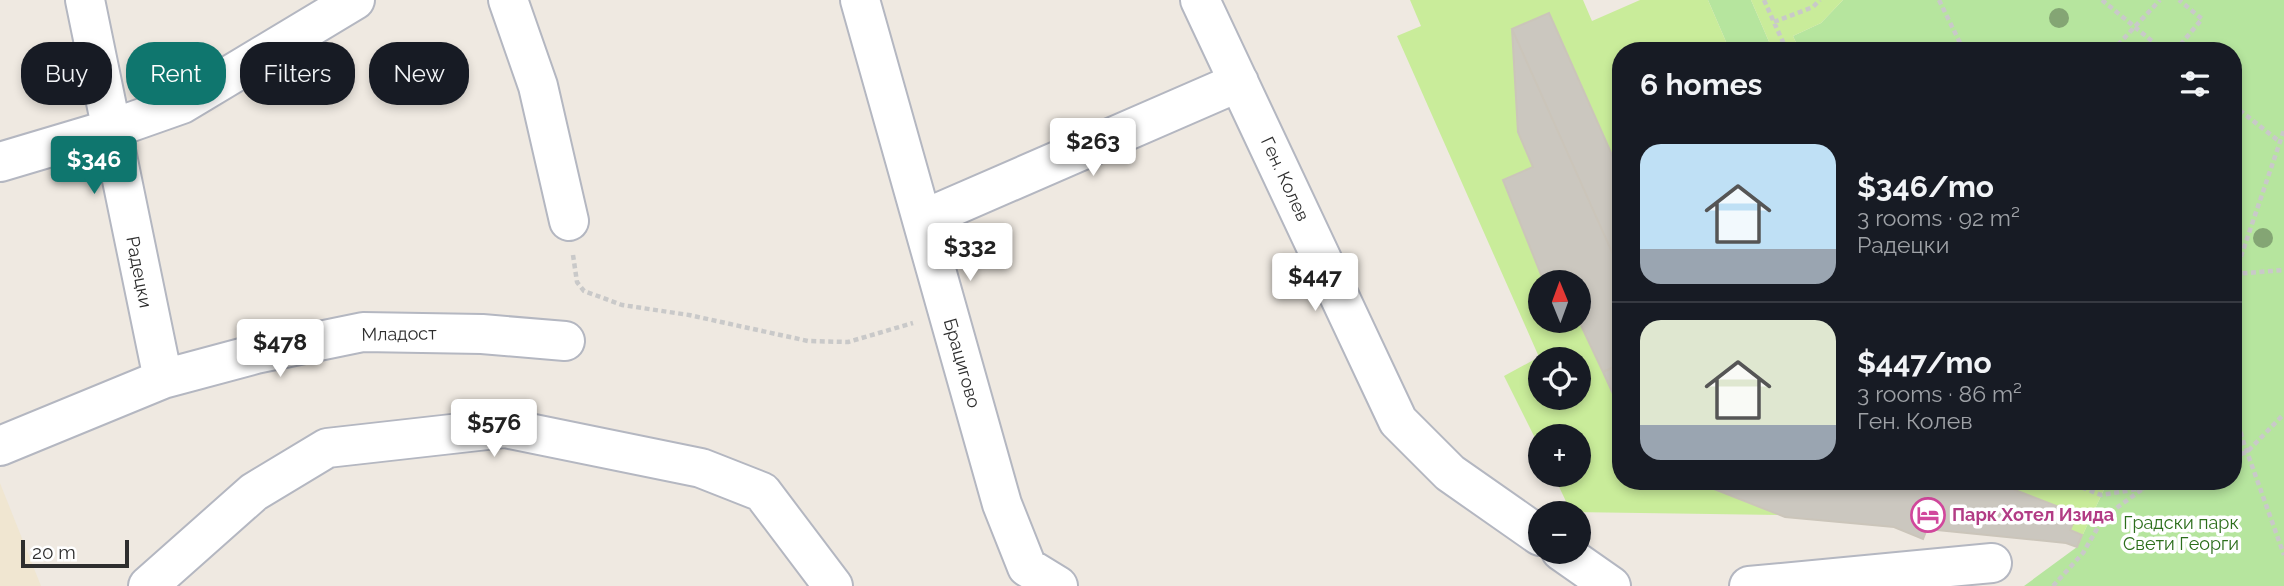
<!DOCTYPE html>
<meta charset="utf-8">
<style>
:root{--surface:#171b24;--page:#20242c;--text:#f1f3f6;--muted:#9ea1a6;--line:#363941;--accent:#0f766e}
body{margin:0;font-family:Raleway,sans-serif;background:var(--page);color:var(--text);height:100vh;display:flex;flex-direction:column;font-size:26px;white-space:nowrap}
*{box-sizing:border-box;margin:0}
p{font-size:23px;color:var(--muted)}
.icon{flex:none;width:38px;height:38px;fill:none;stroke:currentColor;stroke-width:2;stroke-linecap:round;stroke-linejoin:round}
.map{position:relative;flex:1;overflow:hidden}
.drawer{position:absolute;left:1612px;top:42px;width:630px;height:448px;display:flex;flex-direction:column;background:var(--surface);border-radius:28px;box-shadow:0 4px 10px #0003}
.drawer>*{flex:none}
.hud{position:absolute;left:21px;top:42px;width:665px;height:63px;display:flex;gap:14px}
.needle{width:46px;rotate:359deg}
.tools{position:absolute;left:1528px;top:270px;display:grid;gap:14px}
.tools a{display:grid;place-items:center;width:63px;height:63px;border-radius:50%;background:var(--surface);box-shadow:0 4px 10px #0003;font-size:35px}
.scale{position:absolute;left:21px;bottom:18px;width:108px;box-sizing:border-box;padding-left:7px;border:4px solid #2e2e2e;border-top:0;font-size:19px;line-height:24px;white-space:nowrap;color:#2e2e2e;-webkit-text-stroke:5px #fff;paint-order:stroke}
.price{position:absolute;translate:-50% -60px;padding:0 16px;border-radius:7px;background:#fff;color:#222;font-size:23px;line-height:46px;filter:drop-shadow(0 2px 4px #0008)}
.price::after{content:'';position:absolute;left:50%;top:42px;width:21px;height:16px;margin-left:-10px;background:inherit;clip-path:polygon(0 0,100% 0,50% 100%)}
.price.current{background:var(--accent);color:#fff}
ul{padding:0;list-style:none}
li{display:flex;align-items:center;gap:21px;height:175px;padding:0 28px}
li+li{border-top:2px solid var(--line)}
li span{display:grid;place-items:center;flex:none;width:196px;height:140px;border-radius:21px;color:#555}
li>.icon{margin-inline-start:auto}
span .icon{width:84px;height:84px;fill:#fffc;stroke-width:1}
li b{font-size:30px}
h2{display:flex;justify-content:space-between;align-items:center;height:84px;padding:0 28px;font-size:30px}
.tag{padding:0 24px;border-radius:28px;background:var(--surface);box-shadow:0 4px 10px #0003;font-size:24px;line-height:63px}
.tag.current{background:var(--accent);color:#fff}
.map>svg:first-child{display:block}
.education{fill:#f0e6d1}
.green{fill:#b6e59e}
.pitch{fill:#c9ec9a;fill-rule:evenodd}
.building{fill:#cbc7bf;stroke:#cbc5ba;stroke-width:2}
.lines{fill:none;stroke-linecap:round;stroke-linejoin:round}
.minor-casing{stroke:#b4b7c1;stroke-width:42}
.path{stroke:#c9c9c9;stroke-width:4.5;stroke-dasharray:5 3.5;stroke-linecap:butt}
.minor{stroke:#fff;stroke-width:38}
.tree{fill:#84a574}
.labels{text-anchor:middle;stroke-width:7;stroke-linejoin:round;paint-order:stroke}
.street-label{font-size:18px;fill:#2e2e2e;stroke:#fff}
.hotel-label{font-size:18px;font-weight:bold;fill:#b23c85;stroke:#fff;text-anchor:start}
.park-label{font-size:18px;fill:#2c6e1b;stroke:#fff}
</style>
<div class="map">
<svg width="2284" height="586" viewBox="0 0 2284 586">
<rect width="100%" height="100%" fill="#efe9e1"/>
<path class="education" d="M 0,483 L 41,586 L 0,586 Z"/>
<path class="green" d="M 1708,0 L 1751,0 L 1773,51 L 1730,51 Z
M 1843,0 L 2284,0 L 2284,586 L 2024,586 L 2077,547 L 2108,481 L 2233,481 L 2233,51 L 1800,51 L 1793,36 L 1821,23 Z"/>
<path class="pitch" d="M 1410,0 L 1583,0 L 1592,21 L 1640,0 L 1708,0 L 1730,51 L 1620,51 L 1620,481 L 2108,481 L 2077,547 L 2066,543 L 1927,529 L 1923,539 L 1894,527 L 1781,515 L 1571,512 L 1553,474 L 1578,474 L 1578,436 L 1540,436 L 1540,448 L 1504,376 L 1539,357 L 1397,36 L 1421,26 ZM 1540,282 L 1578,282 L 1578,320 L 1540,320 ZM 1540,359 L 1578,359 L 1578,397 L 1540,397 Z
M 1751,0 L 1843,0 L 1821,23 L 1793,36 L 1800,51 L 1773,51 Z"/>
<path class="building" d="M 1549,13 L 1620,173 L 1620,270 L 1512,29 Z
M 1512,29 L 1620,270 L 1620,364 L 1603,372 L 1578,319 L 1578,282 L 1544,282 L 1503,180 L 1533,167 L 1518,132 Z
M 1620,364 L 1620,409 L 1603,372 Z
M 1711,481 L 1992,481 L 2077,514 L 2070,530 L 2082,535 L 2077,547 L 2066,543 L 1927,529 L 1923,539 L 1894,527 L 1785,517 L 1714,489 Z"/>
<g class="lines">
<g class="minor-casing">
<path id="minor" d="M 85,0 L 163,379
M 508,0 L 538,86 L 569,221
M 860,0 L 1002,504 L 1027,567 L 1058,586
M 1200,0 L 1398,421 L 1450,473 L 1540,536
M 0,162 L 111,129 L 182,104 L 355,0
M 924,219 L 1239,82
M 0,446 L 163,379 L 256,354 L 363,332 L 482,334 L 565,341
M 1561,551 L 1611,586
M 148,586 L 254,492 L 327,448 L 505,428 L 701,468 L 762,492 L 833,586
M 1749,586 L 1992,563"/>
</g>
<path class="path" d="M 1764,0 L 1787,51
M 1939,0 L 1964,51
M 2102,0 L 2164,51
M 1774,22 L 1813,7 L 1820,0
M 2112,51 L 2160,0
M 2175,51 L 2202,19 L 2179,0
M 2233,105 L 2280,142
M 573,255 L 577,282 L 584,291 L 622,305 L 689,315 L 808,341 L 848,342 L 913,323
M 2234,274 L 2284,270
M 2233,298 L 2235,274 L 2284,130
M 2233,399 L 2242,438 L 2284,555
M 2233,457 L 2247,452 L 2284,414
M 2066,481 L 2101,495 L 2144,488 L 2164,481
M 2053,586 L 2083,553 L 2104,517 L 2144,488"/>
<use href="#minor" class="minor"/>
</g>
<g class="tree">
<circle cx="2059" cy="18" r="10"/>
<circle cx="2263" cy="238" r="10"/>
</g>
<defs>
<g id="hotel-ring" transform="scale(1.75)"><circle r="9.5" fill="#fff" stroke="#d1479c" stroke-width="1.5"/><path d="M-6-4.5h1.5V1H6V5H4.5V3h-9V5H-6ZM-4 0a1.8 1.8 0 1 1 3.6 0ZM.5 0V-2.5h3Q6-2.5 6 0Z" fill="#d1479c"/></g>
</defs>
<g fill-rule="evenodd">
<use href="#hotel-ring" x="1928" y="515"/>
</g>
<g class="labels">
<g class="street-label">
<text transform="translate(1285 179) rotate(65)" y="6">Ген. Колев</text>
<text transform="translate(139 272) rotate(79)" y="6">Радецки</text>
<text transform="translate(399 334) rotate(-1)" y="6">Младост</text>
<text transform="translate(962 363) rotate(74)" y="6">Брацигово</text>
</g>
<g class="hotel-label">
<text x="1952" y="521">Парк Хотел Изида</text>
</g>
<g class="park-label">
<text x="2181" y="529">Градски парк<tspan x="2181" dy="21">Свети Георги</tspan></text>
</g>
</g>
</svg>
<div class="tools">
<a><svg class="needle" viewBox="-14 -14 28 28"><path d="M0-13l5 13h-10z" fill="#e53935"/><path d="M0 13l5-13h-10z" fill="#9ea1a6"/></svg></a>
<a><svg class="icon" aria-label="locate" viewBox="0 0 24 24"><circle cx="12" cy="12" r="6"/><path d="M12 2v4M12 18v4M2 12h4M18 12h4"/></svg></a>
<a>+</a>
<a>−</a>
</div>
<div class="scale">20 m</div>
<b class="price" style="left:1093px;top:178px">$263</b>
<b class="price current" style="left:94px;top:196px">$346</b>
<b class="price" style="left:970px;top:283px">$332</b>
<b class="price" style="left:1315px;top:313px">$447</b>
<b class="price" style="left:280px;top:379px">$478</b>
<b class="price" style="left:494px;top:459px">$576</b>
<div class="hud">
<a class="tag">Buy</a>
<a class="tag current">Rent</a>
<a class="tag">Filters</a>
<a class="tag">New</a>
</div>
<section class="drawer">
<h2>6 homes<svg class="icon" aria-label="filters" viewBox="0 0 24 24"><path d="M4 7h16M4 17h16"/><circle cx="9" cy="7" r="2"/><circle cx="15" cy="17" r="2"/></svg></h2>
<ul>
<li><span style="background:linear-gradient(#bfe0f5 75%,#9aa5b1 0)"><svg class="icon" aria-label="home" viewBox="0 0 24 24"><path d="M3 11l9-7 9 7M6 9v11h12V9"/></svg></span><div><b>$346/mo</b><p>3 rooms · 92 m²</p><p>Радецки</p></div></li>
<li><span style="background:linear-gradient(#dfe7d0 75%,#9aa5b1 0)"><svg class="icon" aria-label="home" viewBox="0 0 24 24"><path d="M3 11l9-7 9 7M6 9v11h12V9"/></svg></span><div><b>$447/mo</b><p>3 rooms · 86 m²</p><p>Ген. Колев</p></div></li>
</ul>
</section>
</div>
